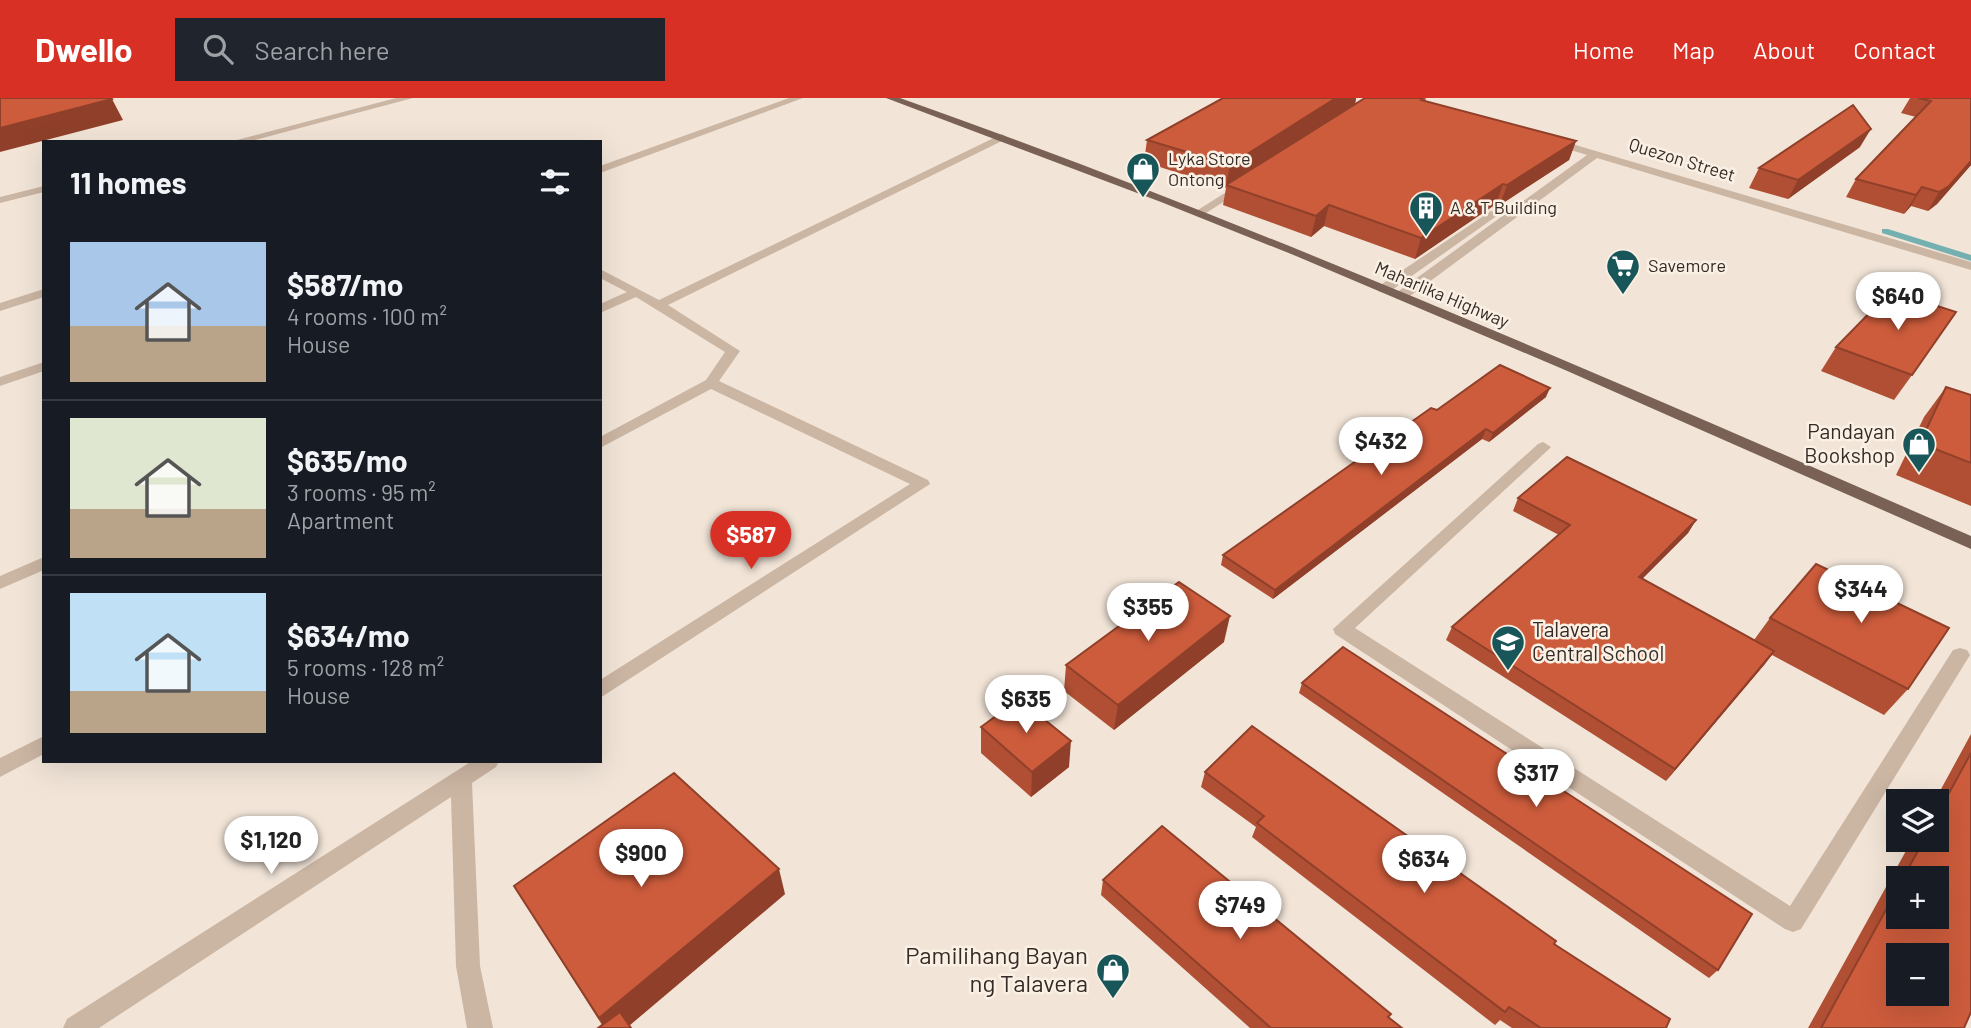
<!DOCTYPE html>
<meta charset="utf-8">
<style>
:root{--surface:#171b24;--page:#20242c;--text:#f1f3f6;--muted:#9ea1a6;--line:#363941;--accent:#d93025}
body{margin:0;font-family:Barlow,sans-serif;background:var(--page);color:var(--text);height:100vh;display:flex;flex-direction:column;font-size:26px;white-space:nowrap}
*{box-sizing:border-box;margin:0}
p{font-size:23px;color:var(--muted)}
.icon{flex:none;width:38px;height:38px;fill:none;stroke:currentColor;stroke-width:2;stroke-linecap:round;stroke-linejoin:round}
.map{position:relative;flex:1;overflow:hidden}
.sheet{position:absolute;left:42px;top:42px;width:560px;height:623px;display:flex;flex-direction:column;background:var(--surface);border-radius:0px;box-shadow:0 7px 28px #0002}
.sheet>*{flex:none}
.tools{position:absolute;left:1886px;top:691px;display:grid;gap:14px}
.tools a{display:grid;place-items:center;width:63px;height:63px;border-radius:0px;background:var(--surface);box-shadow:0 7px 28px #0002;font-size:35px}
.price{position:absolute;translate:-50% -60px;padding:0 16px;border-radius:24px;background:#fff;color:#222;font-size:23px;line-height:46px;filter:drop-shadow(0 2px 4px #0008)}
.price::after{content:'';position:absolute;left:50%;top:42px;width:21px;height:16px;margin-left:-10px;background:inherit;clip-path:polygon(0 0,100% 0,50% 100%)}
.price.on{background:var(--accent);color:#fff}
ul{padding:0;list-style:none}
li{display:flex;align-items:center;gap:21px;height:175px;padding:0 28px}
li+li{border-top:2px solid var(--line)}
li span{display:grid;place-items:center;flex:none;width:196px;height:140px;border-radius:0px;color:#555}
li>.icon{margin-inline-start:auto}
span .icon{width:84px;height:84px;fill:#fffc;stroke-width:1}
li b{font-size:30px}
h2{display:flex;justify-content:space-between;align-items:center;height:84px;padding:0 28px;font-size:30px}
header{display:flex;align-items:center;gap:42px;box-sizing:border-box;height:98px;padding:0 35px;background:var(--accent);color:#fff}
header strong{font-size:33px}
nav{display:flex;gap:38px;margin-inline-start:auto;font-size:24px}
.search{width:490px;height:63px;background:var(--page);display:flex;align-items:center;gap:18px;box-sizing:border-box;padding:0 24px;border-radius:0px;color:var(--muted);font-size:26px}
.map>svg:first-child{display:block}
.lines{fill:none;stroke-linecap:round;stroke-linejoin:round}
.stream{fill:#75b0b1;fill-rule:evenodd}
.minor{fill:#cbb5a3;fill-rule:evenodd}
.major{fill:#796156;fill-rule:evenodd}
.wall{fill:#b04f34;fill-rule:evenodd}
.shaded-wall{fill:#90402a}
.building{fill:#cd5c3c;stroke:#90402a;stroke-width:2;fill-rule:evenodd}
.labels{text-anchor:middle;stroke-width:5;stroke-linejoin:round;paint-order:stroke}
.far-poi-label{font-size:18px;fill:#362a26;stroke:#faf0e4;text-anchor:start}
.far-street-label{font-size:18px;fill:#362a26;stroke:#faf0e4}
.poi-label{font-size:21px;fill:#362a26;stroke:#faf0e4;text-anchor:end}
.near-poi-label{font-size:24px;fill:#362a26;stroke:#faf0e4;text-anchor:end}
</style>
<header>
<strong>Dwello</strong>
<div class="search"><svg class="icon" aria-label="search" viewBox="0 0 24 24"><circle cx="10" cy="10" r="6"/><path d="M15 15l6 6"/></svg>Search here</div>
<nav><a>Home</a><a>Map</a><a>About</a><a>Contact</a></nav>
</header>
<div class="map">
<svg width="1971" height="930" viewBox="0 0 1971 930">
<rect width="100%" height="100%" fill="#f2e5d8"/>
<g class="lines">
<path class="stream" d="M 1882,131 L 1888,131 L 1971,157 L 1971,163 L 1882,135 Z"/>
<path class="minor" d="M 396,0 L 413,0 L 247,44 L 229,44 Z
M 789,0 L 803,0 L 600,75 L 600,68 Z
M 1002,36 L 1007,39 L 1006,41 L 668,207 L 740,253 L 719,283 L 928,382 L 930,386 L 600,600 L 600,582 L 910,386 L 711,291 L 600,350 L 600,339 L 706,282 L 725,254 L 636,199 L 600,215 L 600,206 L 627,194 L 600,180 L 600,171 L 659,202 Z
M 1552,40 L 1971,164 L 1971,172 L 1597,60 L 1406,201 L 1396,201 L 1396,195 L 1587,57 L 1548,45 L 1547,43 Z
M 1244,83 L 1248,84 L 1248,88 L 1203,117 L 1193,115 Z
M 44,88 L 44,94 L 0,105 L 0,99 Z
M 1491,113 L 1501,115 L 1389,194 L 1379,194 L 1379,188 Z
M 44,191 L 44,199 L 0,213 L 0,205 Z
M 44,264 L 44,273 L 0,288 L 0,279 Z
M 1543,344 L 1551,349 L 1548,352 L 1355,530 L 1790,808 L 1953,552 L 1960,550 L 1967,552 L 1970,557 L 1801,831 L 1793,834 L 1785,831 L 1335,536 L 1333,531 L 1538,346 Z
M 44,459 L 44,472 L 0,491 L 0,478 Z
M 44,638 L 44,656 L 0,679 L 0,660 Z
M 472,663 L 499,663 L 496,669 L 472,685 L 480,868 L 493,930 L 467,930 L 456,868 L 451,699 L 99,930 L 63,930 L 67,921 Z"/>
<path class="major" d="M 886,0 L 900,0 C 1264,129 1617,284 1971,438 L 1971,451 L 1565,272 L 1296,158 L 1161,104 Z"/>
</g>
<path class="wall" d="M 1223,0 L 1356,0 L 1355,6 L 1426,0 L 1425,3 L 1576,43 L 1569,62 L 1500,107 L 1496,106 L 1415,161 L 1324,128 L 1311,139 L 1223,107 L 1226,90 L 1144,64 L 1147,42 Z
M 1910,0 L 1971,0 L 1971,67 L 1937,106 L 1928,113 L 1911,108 L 1904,116 L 1846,99 L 1856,81 L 1916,19 L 1901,15 Z
M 1860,49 L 1788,101 L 1749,90 L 1759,70 Z
M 1836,249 L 1912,277 L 1894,302 L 1821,273 Z
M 1946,289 L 1971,297 L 1971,408 L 1896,377 L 1924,319 Z
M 1546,299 L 1489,344 L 1482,341 L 1273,501 L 1221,467 L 1223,457 L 1437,312 Z
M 1518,400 L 1696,422 L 1688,435 L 1642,481 L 1754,542 L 1770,520 L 1908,591 L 1884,617 L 1772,557 L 1666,683 L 1446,542 L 1452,529 L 1559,437 L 1513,413 Z
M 1224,544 L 1114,632 L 1064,593 L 1066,567 Z
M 1302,585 L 1718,872 L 1709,880 L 1299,595 Z
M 981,629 L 1069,669 L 1031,699 L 981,655 Z
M 1971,636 L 1971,914 L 1964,930 L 1808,930 L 1912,742 L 1937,742 L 1937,704 L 1934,704 ZM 1899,780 L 1937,780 L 1899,819 Z
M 1205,674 L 1554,846 L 1666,930 L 1512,930 L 1500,922 L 1495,927 L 1252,739 L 1256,729 L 1201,689 Z
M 1103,782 L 1388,920 L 1402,930 L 1250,930 L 1101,797 Z
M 514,788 L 785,796 L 629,928 L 602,927 Z"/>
<path class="shaded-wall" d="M 1336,0 L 1356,0 L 1355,6 L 1226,87 L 1230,67 Z
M 112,1 L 123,22 L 0,54 L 0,30 Z
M 1871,31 L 1860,49 L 1788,101 L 1798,82 Z
M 1576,43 L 1569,62 L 1500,107 L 1507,87 Z
M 1971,63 L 1971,67 L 1937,106 L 1928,113 L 1939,94 Z
M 1503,86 L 1496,106 L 1415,161 L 1421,140 Z
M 1922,89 L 1911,108 L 1904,116 L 1916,97 Z
M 1329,107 L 1324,128 L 1311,139 L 1316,118 Z
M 1550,290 L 1546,299 L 1489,344 L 1493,335 Z
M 1486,331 L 1482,341 L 1273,501 L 1275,492 Z
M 1696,422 L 1688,435 L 1631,492 L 1639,479 Z
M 1230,518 L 1224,544 L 1114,632 L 1118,607 Z
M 1774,553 L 1765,566 L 1666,683 L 1675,671 Z
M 1071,643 L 1069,669 L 1031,699 L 1032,674 Z
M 779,771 L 785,796 L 626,930 L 605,930 L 599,920 Z"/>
<path class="building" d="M 0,0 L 111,0 L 112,1 L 0,30 Z
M 1223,0 L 1336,0 L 1230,67 L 1147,42 Z
M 1365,0 L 1423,0 L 1421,2 L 1576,43 L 1507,87 L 1503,86 L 1421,140 L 1329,107 L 1316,118 L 1226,87 Z
M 1918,0 L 1971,0 L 1971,63 L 1949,88 L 1939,94 L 1922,89 L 1916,97 L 1856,81 L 1931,3 Z
M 1853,7 L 1871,31 L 1798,82 L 1759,70 Z
M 1891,193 L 1956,214 L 1912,277 L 1836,249 Z
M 1500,267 L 1550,290 L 1493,335 L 1486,331 L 1275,492 L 1223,457 L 1431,310 L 1437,312 Z
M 1946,289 L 1971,297 L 1971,365 L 1920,345 Z
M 1567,359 L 1696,422 L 1639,479 L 1774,553 L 1675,671 L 1452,529 L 1570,427 L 1518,400 Z
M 1816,466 L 1949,530 L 1908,591 L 1770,520 Z
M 1179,484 L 1230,518 L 1118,607 L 1066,567 Z
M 1343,549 L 1752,816 L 1718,872 L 1302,585 Z
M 1019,601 L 1071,643 L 1032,674 L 981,629 Z
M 1252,628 L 1556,843 L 1554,846 L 1670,921 L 1666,930 L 1541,930 L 1509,909 L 1505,914 L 1257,725 L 1264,718 L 1205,674 Z
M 1971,655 L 1971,914 L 1964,930 L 1821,930 L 1899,788 L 1899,819 L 1937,819 L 1937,780 L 1903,780 L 1924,742 L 1937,742 L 1937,717 ZM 1899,858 L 1937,858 L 1937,896 L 1899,896 Z
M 674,675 L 779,771 L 599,920 L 514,788 Z
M 1162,728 L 1391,916 L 1388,919 L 1402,930 L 1271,930 L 1103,782 Z
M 620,914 L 631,930 L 598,930 Z"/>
<defs>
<g id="shop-pin" transform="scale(1.75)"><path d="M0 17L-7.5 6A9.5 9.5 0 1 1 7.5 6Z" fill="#195659" stroke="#faf0e4"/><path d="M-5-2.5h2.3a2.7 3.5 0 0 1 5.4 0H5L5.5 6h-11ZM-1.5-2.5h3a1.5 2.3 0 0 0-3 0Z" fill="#fff"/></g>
<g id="building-pin" transform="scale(1.75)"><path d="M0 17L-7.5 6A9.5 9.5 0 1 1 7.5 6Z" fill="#195659" stroke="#faf0e4"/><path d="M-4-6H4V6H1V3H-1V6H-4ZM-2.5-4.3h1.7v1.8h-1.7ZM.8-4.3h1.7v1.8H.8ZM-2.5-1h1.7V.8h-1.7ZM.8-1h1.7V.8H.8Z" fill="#fff"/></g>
<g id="supermarket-pin" transform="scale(1.75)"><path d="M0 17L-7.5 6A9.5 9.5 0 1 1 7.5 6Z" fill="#195659" stroke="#faf0e4"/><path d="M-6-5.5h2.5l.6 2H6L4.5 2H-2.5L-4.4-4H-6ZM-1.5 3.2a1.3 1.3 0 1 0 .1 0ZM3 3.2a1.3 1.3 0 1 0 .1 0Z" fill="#fff"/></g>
<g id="school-pin" transform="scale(1.75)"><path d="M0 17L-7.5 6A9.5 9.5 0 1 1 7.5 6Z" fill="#195659" stroke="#faf0e4"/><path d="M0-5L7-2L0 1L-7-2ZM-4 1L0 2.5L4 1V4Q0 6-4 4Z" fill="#fff"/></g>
</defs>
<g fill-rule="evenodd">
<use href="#shop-pin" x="1143" y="71"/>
<use href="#building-pin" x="1426" y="110"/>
<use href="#supermarket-pin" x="1623" y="168"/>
<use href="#shop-pin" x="1919" y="346"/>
<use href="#school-pin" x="1508" y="544"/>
<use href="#shop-pin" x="1113" y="872"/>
</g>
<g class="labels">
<g class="far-poi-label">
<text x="1168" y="67">Lyka Store<tspan x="1168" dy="21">Ontong</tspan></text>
<text x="1450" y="116">A &amp; T Building</text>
<text x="1648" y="174">Savemore</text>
</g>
<g class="far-street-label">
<text transform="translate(1682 62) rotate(17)" y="6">Quezon Street</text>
<text transform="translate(1442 197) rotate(23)" y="6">Maharlika Highway</text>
</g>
<g class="poi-label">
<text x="1895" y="341">Pandayan<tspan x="1895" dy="24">Bookshop</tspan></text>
<text x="1532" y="539" text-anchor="start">Talavera<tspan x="1532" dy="24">Central School</tspan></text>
</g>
<g class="near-poi-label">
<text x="1088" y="866">Pamilihang Bayan<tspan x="1088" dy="28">ng Talavera</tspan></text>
</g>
</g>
</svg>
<div class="tools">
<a><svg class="icon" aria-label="layers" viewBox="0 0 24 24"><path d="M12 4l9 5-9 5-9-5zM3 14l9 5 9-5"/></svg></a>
<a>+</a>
<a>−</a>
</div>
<b class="price" style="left:1898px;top:234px">$640</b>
<b class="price" style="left:1381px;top:379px">$432</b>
<b class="price on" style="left:751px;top:473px">$587</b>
<b class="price" style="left:1861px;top:527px">$344</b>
<b class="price" style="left:1148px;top:545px">$355</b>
<b class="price" style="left:1026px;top:637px">$635</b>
<b class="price" style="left:1536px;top:711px">$317</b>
<b class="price" style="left:271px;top:778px">$1,120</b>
<b class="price" style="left:641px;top:791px">$900</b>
<b class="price" style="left:1424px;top:797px">$634</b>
<b class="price" style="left:1240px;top:843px">$749</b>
<section class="sheet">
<h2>11 homes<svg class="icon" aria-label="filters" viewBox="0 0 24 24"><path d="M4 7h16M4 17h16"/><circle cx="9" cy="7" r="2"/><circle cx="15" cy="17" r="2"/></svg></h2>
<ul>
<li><span style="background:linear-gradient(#a9c7e8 60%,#b9a48a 0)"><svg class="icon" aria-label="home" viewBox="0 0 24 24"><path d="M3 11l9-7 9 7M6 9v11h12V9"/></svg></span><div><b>$587/mo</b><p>4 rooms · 100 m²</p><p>House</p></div></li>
<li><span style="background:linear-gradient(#dfe7d0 65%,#b9a48a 0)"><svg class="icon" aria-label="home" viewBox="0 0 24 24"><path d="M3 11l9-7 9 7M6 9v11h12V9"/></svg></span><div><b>$635/mo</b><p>3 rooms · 95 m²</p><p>Apartment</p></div></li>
<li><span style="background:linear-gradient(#bfe0f5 70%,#b9a48a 0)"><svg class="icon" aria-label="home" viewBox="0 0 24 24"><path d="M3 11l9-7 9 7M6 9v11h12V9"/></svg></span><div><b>$634/mo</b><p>5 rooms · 128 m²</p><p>House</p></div></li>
</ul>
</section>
</div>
